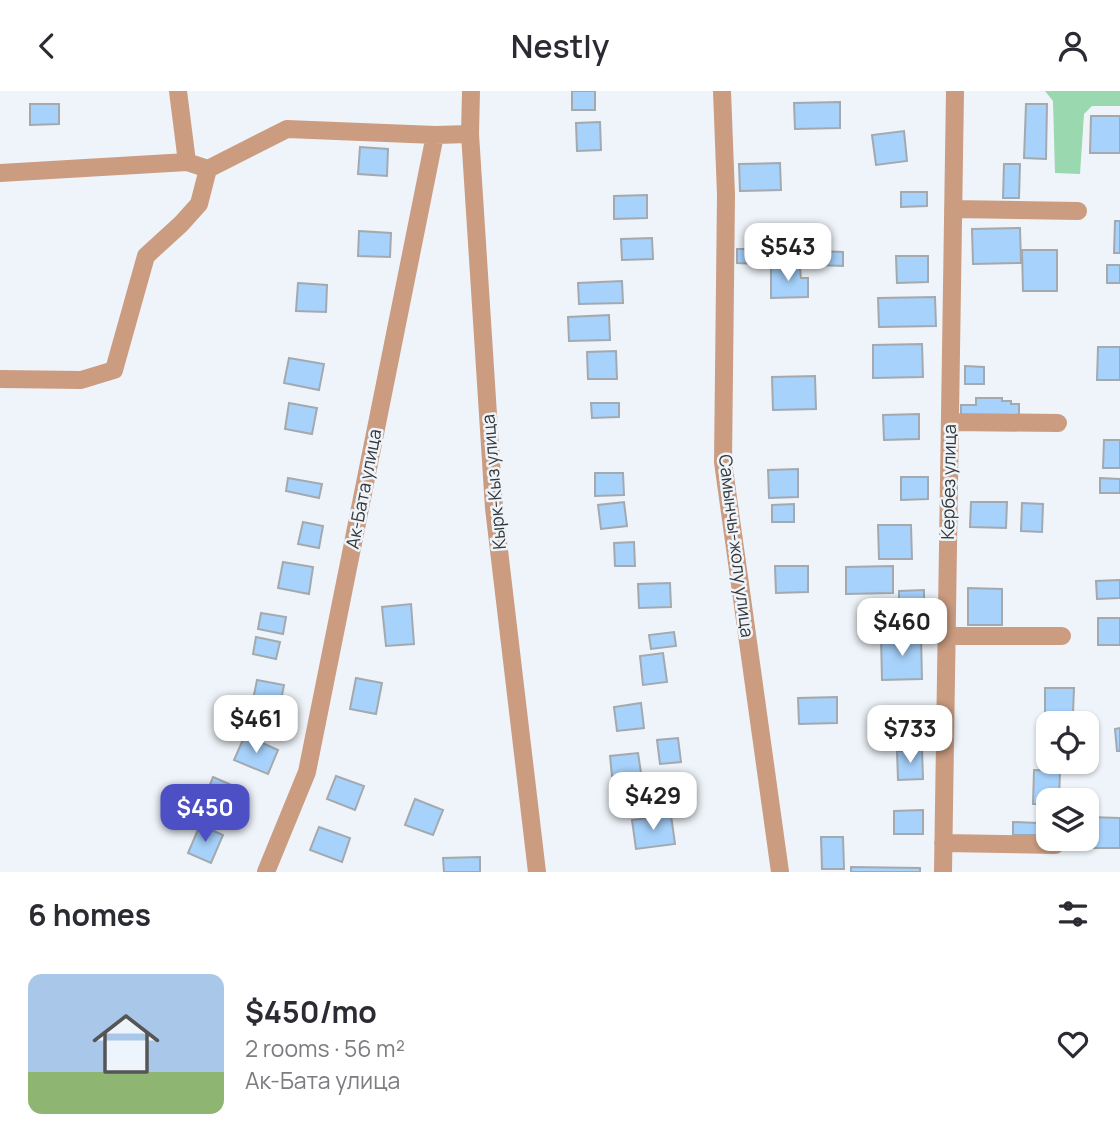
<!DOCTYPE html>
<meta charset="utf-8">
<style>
:root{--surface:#fff;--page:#f2f2f3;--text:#2b2b33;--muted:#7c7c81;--line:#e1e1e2;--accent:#4d4fc5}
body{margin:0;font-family:Manrope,sans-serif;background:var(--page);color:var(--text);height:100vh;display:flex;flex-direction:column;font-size:26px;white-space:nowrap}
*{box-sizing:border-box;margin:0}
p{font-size:23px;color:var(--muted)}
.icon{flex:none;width:38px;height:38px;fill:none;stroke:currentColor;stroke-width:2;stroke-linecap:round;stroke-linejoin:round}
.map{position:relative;height:781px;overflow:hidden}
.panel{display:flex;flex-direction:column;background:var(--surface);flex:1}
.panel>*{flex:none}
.controls{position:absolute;left:1036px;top:620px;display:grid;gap:14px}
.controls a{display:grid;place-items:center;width:63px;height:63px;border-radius:14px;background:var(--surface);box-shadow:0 2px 5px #0004;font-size:35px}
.price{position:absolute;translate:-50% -60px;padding:0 16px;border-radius:14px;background:#fff;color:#222;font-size:23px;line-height:46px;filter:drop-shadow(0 2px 4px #0008)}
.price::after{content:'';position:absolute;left:50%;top:42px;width:21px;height:16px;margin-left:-10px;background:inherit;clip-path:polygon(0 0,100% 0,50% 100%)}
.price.current{background:var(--accent);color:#fff}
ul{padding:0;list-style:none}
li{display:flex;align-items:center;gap:21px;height:175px;padding:0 28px}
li+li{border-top:2px solid var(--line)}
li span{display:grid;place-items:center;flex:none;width:196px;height:140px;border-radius:14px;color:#555}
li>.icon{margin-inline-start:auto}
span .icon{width:84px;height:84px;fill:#fffc;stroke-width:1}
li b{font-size:30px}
h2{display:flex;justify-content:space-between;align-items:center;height:84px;padding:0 28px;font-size:30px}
header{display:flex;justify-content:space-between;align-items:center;height:91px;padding:0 28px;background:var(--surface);font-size:32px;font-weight:600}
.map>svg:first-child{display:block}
.green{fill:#9ad8af}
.building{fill:#a7d2fb;stroke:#a4a9ae;stroke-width:2}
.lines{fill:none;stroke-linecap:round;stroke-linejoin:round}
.minor{stroke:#cb9c80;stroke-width:18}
.labels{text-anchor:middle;stroke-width:5;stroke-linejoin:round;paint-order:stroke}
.street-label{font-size:18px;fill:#343638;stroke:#eef4f9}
</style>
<header><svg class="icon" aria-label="back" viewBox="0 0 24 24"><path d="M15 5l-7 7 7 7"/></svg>Nestly<svg class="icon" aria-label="person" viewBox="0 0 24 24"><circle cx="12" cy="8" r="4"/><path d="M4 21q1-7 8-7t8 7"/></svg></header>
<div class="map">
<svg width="1120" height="781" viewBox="0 0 1120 781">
<rect width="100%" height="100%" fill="#eef4f9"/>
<path class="green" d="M 1045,0 L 1120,0 L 1120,15 L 1092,15 L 1084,23 L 1080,83 L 1055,82 L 1053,10 Z"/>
<path class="building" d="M 572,0 L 595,0 L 595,19 L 572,19 Z
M 840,11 L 840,37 L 795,38 L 794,12 Z
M 30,13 L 59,13 L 59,33 L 30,34 Z
M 1026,13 L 1047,13 L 1046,68 L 1024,67 Z
M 1091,25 L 1120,25 L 1120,62 L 1090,62 Z
M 600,31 L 601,59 L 577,60 L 576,32 Z
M 904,40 L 907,70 L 876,74 L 872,44 Z
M 360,56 L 388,58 L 387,85 L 358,83 Z
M 780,72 L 781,99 L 740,100 L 739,73 Z
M 1004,73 L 1020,73 L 1019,107 L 1003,107 Z
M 901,101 L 927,101 L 927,115 L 901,116 Z
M 647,104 L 647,127 L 614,128 L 614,105 Z
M 1115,130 L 1120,130 L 1120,162 L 1114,162 Z
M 1020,137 L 1021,172 L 973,173 L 972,138 Z
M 359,140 L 391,142 L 390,166 L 358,165 Z
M 652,147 L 653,168 L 622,169 L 621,148 Z
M 737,158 L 760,158 L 759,173 L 737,172 Z
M 760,158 L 782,159 L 782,173 L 759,173 Z
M 782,159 L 799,159 L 799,174 L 782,173 Z
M 799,159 L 818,160 L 818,174 L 799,174 Z
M 1022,159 L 1057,159 L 1057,200 L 1023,200 Z
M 818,160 L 843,161 L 843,175 L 818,174 Z
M 896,165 L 928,165 L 928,191 L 897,192 Z
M 1107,174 L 1120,174 L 1120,192 L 1107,192 Z
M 771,177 L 800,177 L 801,187 L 808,187 L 808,206 L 771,207 Z
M 622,190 L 623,212 L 579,213 L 578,192 Z
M 298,192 L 327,194 L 326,221 L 296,220 Z
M 935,206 L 936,235 L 879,236 L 878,207 Z
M 609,224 L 610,249 L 569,250 L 568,226 Z
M 922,253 L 923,286 L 873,287 L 873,254 Z
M 1098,256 L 1120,256 L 1120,289 L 1097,289 Z
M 616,260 L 617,288 L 588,288 L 587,261 Z
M 289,267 L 324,273 L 319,299 L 284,292 Z
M 965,275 L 984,276 L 984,293 L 965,293 Z
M 815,285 L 816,318 L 773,319 L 772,286 Z
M 976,307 L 1002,307 L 1002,310 L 1011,310 L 1011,313 L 1019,313 L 1019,327 L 961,327 L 961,314 L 976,314 Z
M 289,312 L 317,317 L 312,343 L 285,338 Z
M 591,312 L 619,312 L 619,326 L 592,327 Z
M 919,323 L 919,348 L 884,349 L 883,324 Z
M 1104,349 L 1120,349 L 1120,377 L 1103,377 Z
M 798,378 L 798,406 L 769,407 L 768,379 Z
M 595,382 L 623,382 L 624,404 L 595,405 Z
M 901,386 L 928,386 L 928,408 L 901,409 Z
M 288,387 L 322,393 L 319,407 L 286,400 Z
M 1100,387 L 1120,388 L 1120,402 L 1100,402 Z
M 624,411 L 627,435 L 601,438 L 598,414 Z
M 971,411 L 1007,411 L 1006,437 L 970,436 Z
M 1022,412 L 1043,413 L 1042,441 L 1021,440 Z
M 794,413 L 794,431 L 772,431 L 772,414 Z
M 303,431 L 323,435 L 319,457 L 298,453 Z
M 878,434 L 911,434 L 912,468 L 879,468 Z
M 634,451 L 635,475 L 615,475 L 614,452 Z
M 283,471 L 313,476 L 309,503 L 278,497 Z
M 775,475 L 808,475 L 808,501 L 776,502 Z
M 893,475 L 893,502 L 846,503 L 846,476 Z
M 1120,489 L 1120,507 L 1097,508 L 1096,490 Z
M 670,492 L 671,516 L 639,517 L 638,493 Z
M 968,497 L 1002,498 L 1002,534 L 968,534 Z
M 924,499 L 924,529 L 899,529 L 899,500 Z
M 411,513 L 414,553 L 386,555 L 382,516 Z
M 261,522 L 286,526 L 283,543 L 258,538 Z
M 1098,527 L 1120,527 L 1120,554 L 1098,554 Z
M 674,541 L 676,555 L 651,558 L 649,544 Z
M 921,545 L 922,588 L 882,589 L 881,546 Z
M 256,546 L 280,551 L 276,568 L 253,563 Z
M 663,562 L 667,591 L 643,594 L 640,565 Z
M 356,587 L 382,592 L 376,623 L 350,618 Z
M 257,589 L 284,594 L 280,614 L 253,609 Z
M 1045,597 L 1074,597 L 1073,623 L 1045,622 Z
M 837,606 L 837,632 L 799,633 L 798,607 Z
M 641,612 L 644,637 L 617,640 L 614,616 Z
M 873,624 L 898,624 L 898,651 L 874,651 Z
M 1120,637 L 1120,660 L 1117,660 L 1115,638 Z
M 245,644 L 278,659 L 268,683 L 234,669 Z
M 678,647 L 681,671 L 660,673 L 657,649 Z
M 922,659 L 923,688 L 898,689 L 897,660 Z
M 638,662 L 641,682 L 612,685 L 610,665 Z
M 1034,679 L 1060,680 L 1059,709 L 1048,709 L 1048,713 L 1033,713 Z
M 336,685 L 364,695 L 355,719 L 327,708 Z
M 213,686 L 234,695 L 223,722 L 202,713 Z
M 660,690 L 663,713 L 630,717 L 627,695 Z
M 415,708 L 443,719 L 433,744 L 405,734 Z
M 923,719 L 923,743 L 894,743 L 894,720 Z
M 671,724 L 675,753 L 636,758 L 632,729 Z
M 1089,726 L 1120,727 L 1120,757 L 1088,757 Z
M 1013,731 L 1038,732 L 1038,744 L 1013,744 Z
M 200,734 L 223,744 L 211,772 L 188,762 Z
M 319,736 L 350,747 L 342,771 L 310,759 Z
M 821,746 L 843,746 L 844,778 L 822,778 Z
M 480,766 L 480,781 L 444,781 L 443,767 Z
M 851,776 L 920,777 L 920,781 L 851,781 Z"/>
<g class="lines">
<path class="minor" d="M 178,0 L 187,71
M 471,0 L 470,43 L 494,417 L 537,781
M 722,0 L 726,104 L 723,371 L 780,781
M 0,82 L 187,71 L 208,78 L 287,38 L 435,44
M 953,118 L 1078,120
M 0,288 L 81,289 L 114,279 L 146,165 L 181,133 L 199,113 L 208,78
M 950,331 L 1058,332
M 946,545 L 1062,545
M 943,752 L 1055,754
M 266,781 L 307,681 L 435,44 L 470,43
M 943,781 L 955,0"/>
</g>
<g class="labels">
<g class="street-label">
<text transform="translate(494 391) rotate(-95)" y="6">Кырк-Кыз улица</text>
<text transform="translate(949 391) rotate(-89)" y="6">Кербез улица</text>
<text transform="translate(364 398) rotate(-79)" y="6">Ак-Бата улица</text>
<text transform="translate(736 455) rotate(83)" y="6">Самынчы-жолу улица</text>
</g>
</g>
</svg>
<div class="controls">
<a><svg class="icon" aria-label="locate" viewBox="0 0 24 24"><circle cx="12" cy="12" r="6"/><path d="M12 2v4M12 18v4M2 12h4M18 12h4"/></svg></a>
<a><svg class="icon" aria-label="layers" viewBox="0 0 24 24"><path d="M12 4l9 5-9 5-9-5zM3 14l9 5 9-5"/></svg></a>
</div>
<b class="price" style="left:788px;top:192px">$543</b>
<b class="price" style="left:902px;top:567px">$460</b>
<b class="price" style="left:256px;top:664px">$461</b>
<b class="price" style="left:910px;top:674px">$733</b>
<b class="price" style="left:653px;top:741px">$429</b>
<b class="price current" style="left:205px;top:753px">$450</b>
</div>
<section class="panel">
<h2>6 homes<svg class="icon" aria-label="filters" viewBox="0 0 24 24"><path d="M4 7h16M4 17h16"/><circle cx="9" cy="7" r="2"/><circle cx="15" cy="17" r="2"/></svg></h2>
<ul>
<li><span style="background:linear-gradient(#a9c7e8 70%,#8fb573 0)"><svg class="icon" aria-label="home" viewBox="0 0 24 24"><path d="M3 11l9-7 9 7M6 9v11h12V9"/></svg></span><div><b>$450/mo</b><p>2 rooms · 56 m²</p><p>Ак-Бата улица</p></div><svg class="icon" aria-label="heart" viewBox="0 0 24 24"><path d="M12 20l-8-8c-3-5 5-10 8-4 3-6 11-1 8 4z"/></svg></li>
</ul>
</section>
